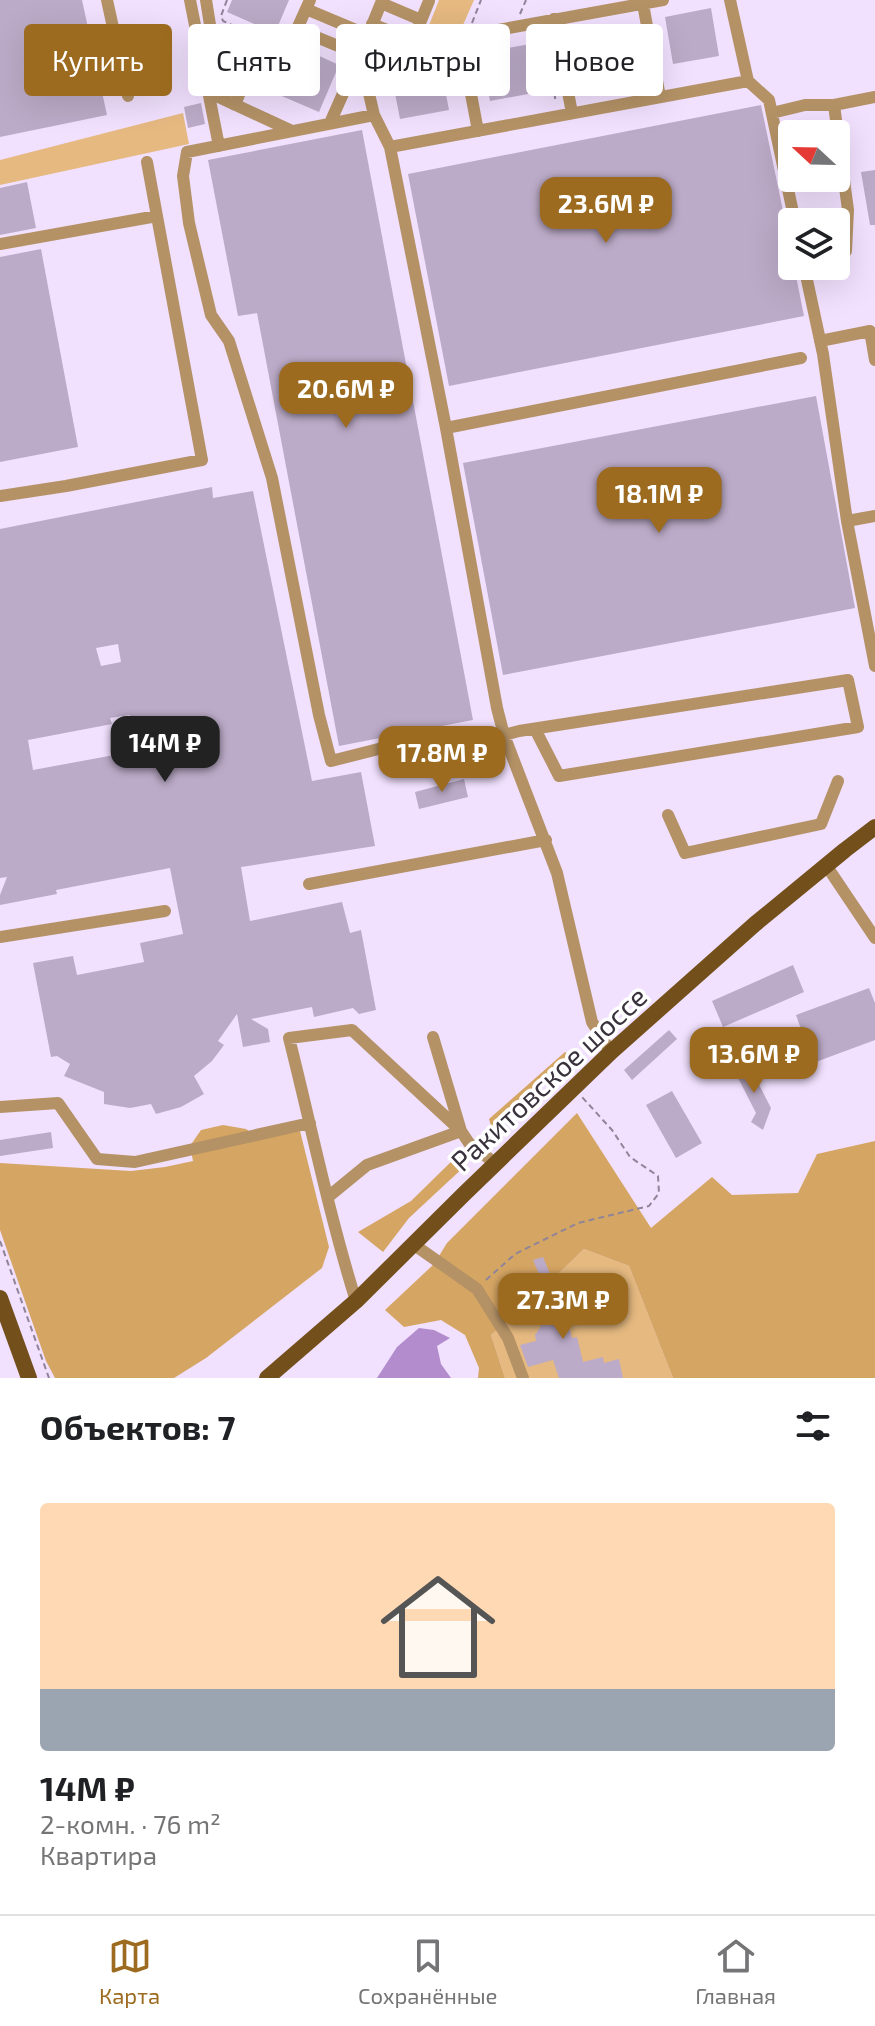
<!DOCTYPE html>
<html lang="ru">
<meta charset="utf-8">
<style>
:root{--surface:#fff;--page:#f6f6f6;--text:#202124;--muted:#757577;--line:#e0e0e0;--accent:#9c6b1f}
body{margin:0;font-family:"Exo 2",sans-serif;background:var(--page);color:var(--text);height:100vh;display:flex;flex-direction:column;font-size:30px;white-space:nowrap}
*{box-sizing:border-box;margin:0}
p{font-size:26px;color:var(--muted)}
.icon{flex:none;width:44px;height:44px;fill:none;stroke:currentColor;stroke-width:2;stroke-linecap:round;stroke-linejoin:round}
.map{position:relative;height:1378px;overflow:hidden}
.details{display:flex;flex-direction:column;background:var(--surface);flex:1}
.details>*{flex:none}
.banner{position:absolute;left:24px;top:24px;width:828px;height:72px;display:flex;gap:16px}
.needle{width:52px;rotate:292deg}
.tools{position:absolute;left:778px;top:120px;display:grid;gap:16px}
.tools a{display:grid;place-items:center;width:72px;height:72px;border-radius:8px;background:var(--surface);box-shadow:0 8px 32px #0002;font-size:40px}
.price{position:absolute;translate:-50% -68px;padding:0 18px;border-radius:16px;background:var(--accent);color:#fff;font-size:26px;line-height:52px;filter:drop-shadow(0 2px 4px #0008)}
.price::after{content:'';position:absolute;left:50%;top:48px;width:24px;height:18px;margin-left:-12px;background:inherit;clip-path:polygon(0 0,100% 0,50% 100%)}
.price.active{background:#222;color:#fff}
ul{padding:0;list-style:none}
li{display:grid;align-content:center;gap:16px;height:424px;padding:0 40px}
li span{display:grid;place-items:center;height:248px;border-radius:8px;color:#555}
li>.icon{margin-inline-start:auto}
span .icon{width:144px;height:144px;fill:#fffc;stroke-width:1}
li b{font-size:34px}
h2{display:flex;justify-content:space-between;align-items:center;height:96px;padding:0 40px;font-size:34px}
.pill{padding:0 28px;border-radius:8px;background:var(--surface);box-shadow:0 8px 32px #0002;font-size:28px;line-height:72px}
.pill.active{background:var(--accent);color:#fff}
.tabs{display:flex;justify-content:space-around;align-items:center;height:112px;border-top:2px solid var(--line);background:var(--surface);font-size:22px;color:var(--muted)}
.tabs a{display:grid;justify-items:center;gap:4px}
.tabs .active{color:var(--accent)}
.map>svg:first-child{display:block}
.green{fill:#e5b980}
.forest{fill:#d5a563}
.water{fill:#b28ccc}
.building{fill:#bcabc8;fill-rule:evenodd}
.lines{fill:none;stroke-linecap:round;stroke-linejoin:round}
.path{stroke:#908498;stroke-width:2;stroke-dasharray:6 4;stroke-linecap:butt}
.minor{stroke:#b49266;stroke-width:12}
.major{stroke:#73501b;stroke-width:16}
.labels{text-anchor:middle;stroke-width:7;stroke-linejoin:round;paint-order:stroke}
.street-label{font-size:28px;fill:#39323d;stroke:#fff}
</style>
<div class="map">
<svg width="875" height="1378" viewBox="0 0 875 1378">
<rect width="100%" height="100%" fill="#f1e0fe"/>
<path class="green" d="M 439,0 L 474,0 L 463,25 L 426,33 Z
M 183,113 L 189,144 L 0,185 L 0,160 Z
M 584,1249 L 629,1266 L 673,1378 L 505,1378 L 491,1335 L 526,1305 Z"/>
<path class="forest" d="M 565,1052 L 571,1057 L 498,1125 L 491,1126 L 489,1119 Z
M 577,1113 L 651,1228 L 712,1177 L 732,1195 L 798,1193 L 817,1154 L 875,1141 L 875,1378 L 673,1378 L 629,1266 L 584,1249 L 526,1305 L 491,1335 L 505,1378 L 478,1378 L 479,1368 L 465,1335 L 441,1320 L 404,1327 L 385,1310 L 434,1264 L 447,1243 Z
M 223,1125 L 246,1129 L 258,1138 L 300,1131 L 329,1247 L 322,1268 L 206,1358 L 174,1378 L 55,1378 L 46,1361 L 0,1230 L 0,1163 L 131,1171 L 165,1167 L 193,1161 L 190,1146 L 201,1130 Z
M 458,1155 L 468,1157 L 466,1165 L 409,1218 L 383,1252 L 358,1232 L 411,1201 Z"/>
<path class="water" d="M 419,1328 L 434,1330 L 450,1338 L 437,1346 L 441,1364 L 451,1378 L 377,1378 L 397,1347 Z"/>
<path class="building" d="M 0,0 L 82,0 L 107,115 L 0,137 Z
M 232,0 L 289,0 L 275,33 L 227,12 Z
M 711,8 L 719,56 L 673,64 L 665,17 Z
M 621,27 L 630,74 L 582,83 L 573,37 Z
M 291,43 L 339,65 L 319,112 L 270,91 Z
M 530,44 L 539,92 L 490,101 L 481,53 Z
M 440,63 L 449,110 L 400,119 L 391,73 Z
M 201,103 L 205,124 L 188,128 L 184,107 Z
M 761,105 L 792,254 L 792,266 L 794,266 L 804,316 L 449,386 L 408,174 Z
M 362,130 L 473,720 L 339,746 L 257,313 L 238,316 L 208,160 Z
M 875,170 L 875,225 L 870,225 L 861,172 Z
M 27,182 L 36,228 L 0,235 L 0,188 Z
M 41,249 L 78,447 L 0,462 L 0,257 Z
M 816,396 L 855,608 L 503,675 L 463,463 Z
M 212,487 L 213,498 L 253,491 L 312,781 L 361,772 L 375,846 L 241,867 L 250,921 L 342,902 L 350,933 L 361,930 L 376,1010 L 359,1014 L 353,1008 L 314,1017 L 312,1007 L 251,1019 L 268,1029 L 270,1042 L 243,1047 L 237,1014 L 218,1041 L 224,1045 L 212,1061 L 194,1076 L 204,1094 L 181,1107 L 156,1114 L 151,1104 L 130,1108 L 104,1104 L 104,1092 L 64,1076 L 70,1064 L 57,1056 L 51,1057 L 33,963 L 73,956 L 77,975 L 144,962 L 140,943 L 183,934 L 170,868 L 56,890 L 57,894 L 0,905 L 0,895 L 7,877 L 0,878 L 0,529 ZM 118,644 L 121,662 L 101,666 L 96,648 ZM 130,715 L 136,751 L 33,770 L 28,740 L 112,724 L 110,718 Z
M 464,779 L 468,797 L 419,809 L 415,792 Z
M 793,965 L 804,992 L 723,1027 L 712,1001 Z
M 869,988 L 875,1003 L 875,1040 L 813,1063 L 796,1015 Z
M 669,1030 L 677,1039 L 632,1080 L 624,1070 Z
M 748,1063 L 771,1108 L 763,1130 L 751,1122 L 756,1113 L 733,1068 Z
M 672,1091 L 702,1143 L 676,1158 L 646,1105 Z
M 51,1132 L 53,1148 L 0,1156 L 0,1140 Z
M 543,1257 L 563,1305 L 572,1338 L 577,1337 L 583,1362 L 603,1357 L 604,1363 L 619,1359 L 623,1378 L 559,1378 L 553,1360 L 528,1367 L 520,1345 L 536,1341 L 535,1335 L 541,1326 L 538,1317 L 555,1312 L 533,1260 Z"/>
<g class="lines">
<path class="path" d="M 227,0 L 221,16 L 223,21 L 281,47
M 520,14 L 526,0
M 472,23 L 481,0
M 544,34 L 556,103
M 264,54 L 281,47 L 287,36
M 0,1241 L 49,1378
M 486,1280 L 515,1254 L 578,1223 L 649,1206 L 659,1193 L 658,1176 L 630,1157 L 612,1130 L 582,1097"/>
<path class="minor" d="M 107,0 L 128,96
M 190,0 L 219,146
M 206,0 L 211,31 L 215,35 C 228,40 248,44 253,59 L 235,105
M 310,0 L 297,29 L 360,55 L 663,0
M 730,0 L 748,81 L 769,100 L 795,222
M 643,4 L 660,97
M 306,9 L 368,35
M 554,19 L 572,113
M 372,24 L 413,40
M 460,36 L 478,131
M 411,45 L 429,1
M 360,55 L 381,3 L 421,20
M 208,92 L 292,131
M 834,105 L 848,210 L 846,251
M 772,113 L 805,105 L 834,105 L 875,97
M 374,115 L 187,152 L 183,176 L 189,223 L 211,315 L 229,341 L 272,478 L 319,715 L 331,761 L 410,741 L 488,735 L 504,735 L 519,731 L 848,680 L 858,727 L 559,776 L 535,729
M 330,123 L 360,55 L 374,115 L 390,147 L 446,428 L 497,708 L 504,735 L 557,873 L 592,1022 L 611,1052
M 390,147 L 748,81
M 0,244 L 157,216
M 804,266 L 823,354 L 847,521 L 875,666
M 820,341 L 870,331 L 875,360
M 446,428 L 801,358
M 0,496 L 66,486 L 202,460 L 147,162
M 847,521 L 875,516
M 668,815 L 685,853 L 821,824 L 838,781
M 826,865 L 875,938
M 309,884 L 546,840
M 0,937 L 165,911
M 433,1037 L 461,1131 L 469,1143 L 496,1164
M 0,1107 L 58,1103 L 97,1159 L 135,1162 L 310,1123
M 328,1197 L 367,1165 L 461,1131 L 352,1030 L 289,1038 C 311,1125 329,1215 356,1301
M 413,1244 L 477,1289 L 508,1338 L 523,1378"/>
<path class="major" d="M 0,1298 L 29,1378
M 267,1378 L 356,1301 L 464,1194 L 611,1052 L 755,924 L 845,850 L 875,827"/>
</g>
<g class="labels">
<g class="street-label">
<text transform="translate(549 1079) rotate(-43)" y="10">Ракитовское шоссе</text>
</g>
</g>
</svg>
<div class="tools">
<a><svg class="needle" viewBox="-14 -14 28 28"><path d="M0-13l5 13h-10z" fill="#e53935"/><path d="M0 13l5-13h-10z" fill="#757577"/></svg></a>
<a><svg class="icon" aria-label="layers" viewBox="0 0 24 24"><path d="M12 4l9 5-9 5-9-5zM3 14l9 5 9-5"/></svg></a>
</div>
<b class="price" style="left:606px;top:245px">23.6M ₽</b>
<b class="price" style="left:346px;top:430px">20.6M ₽</b>
<b class="price" style="left:659px;top:535px">18.1M ₽</b>
<b class="price active" style="left:165px;top:784px">14M ₽</b>
<b class="price" style="left:442px;top:794px">17.8M ₽</b>
<b class="price" style="left:754px;top:1095px">13.6M ₽</b>
<b class="price" style="left:563px;top:1341px">27.3M ₽</b>
<div class="banner">
<a class="pill active">Купить</a>
<a class="pill">Снять</a>
<a class="pill">Фильтры</a>
<a class="pill">Новое</a>
</div>
</div>
<section class="details">
<h2>Объектов: 7<svg class="icon" aria-label="filters" viewBox="0 0 24 24"><path d="M4 7h16M4 17h16"/><circle cx="9" cy="7" r="2"/><circle cx="15" cy="17" r="2"/></svg></h2>
<ul>
<li><span style="background:linear-gradient(#ffd9b3 75%,#9aa5b1 0)"><svg class="icon" aria-label="home" viewBox="0 0 24 24"><path d="M3 11l9-7 9 7M6 9v11h12V9"/></svg></span><div><b>14M ₽</b><p>2-комн. · 76 m²</p><p>Квартира</p></div></li>
</ul>
</section>
<nav class="tabs">
<a class="active"><svg class="icon" aria-label="map" viewBox="0 0 24 24"><path d="M3 6l6-2 6 2 6-2v14l-6 2-6-2-6 2zM9 4v14M15 6v14"/></svg>Карта</a>
<a><svg class="icon" aria-label="saved" viewBox="0 0 24 24"><path d="M7 4h10v16l-5-4-5 4z"/></svg>Сохранённые</a>
<a><svg class="icon" aria-label="home" viewBox="0 0 24 24"><path d="M3 11l9-7 9 7M6 9v11h12V9"/></svg>Главная</a>
</nav>
